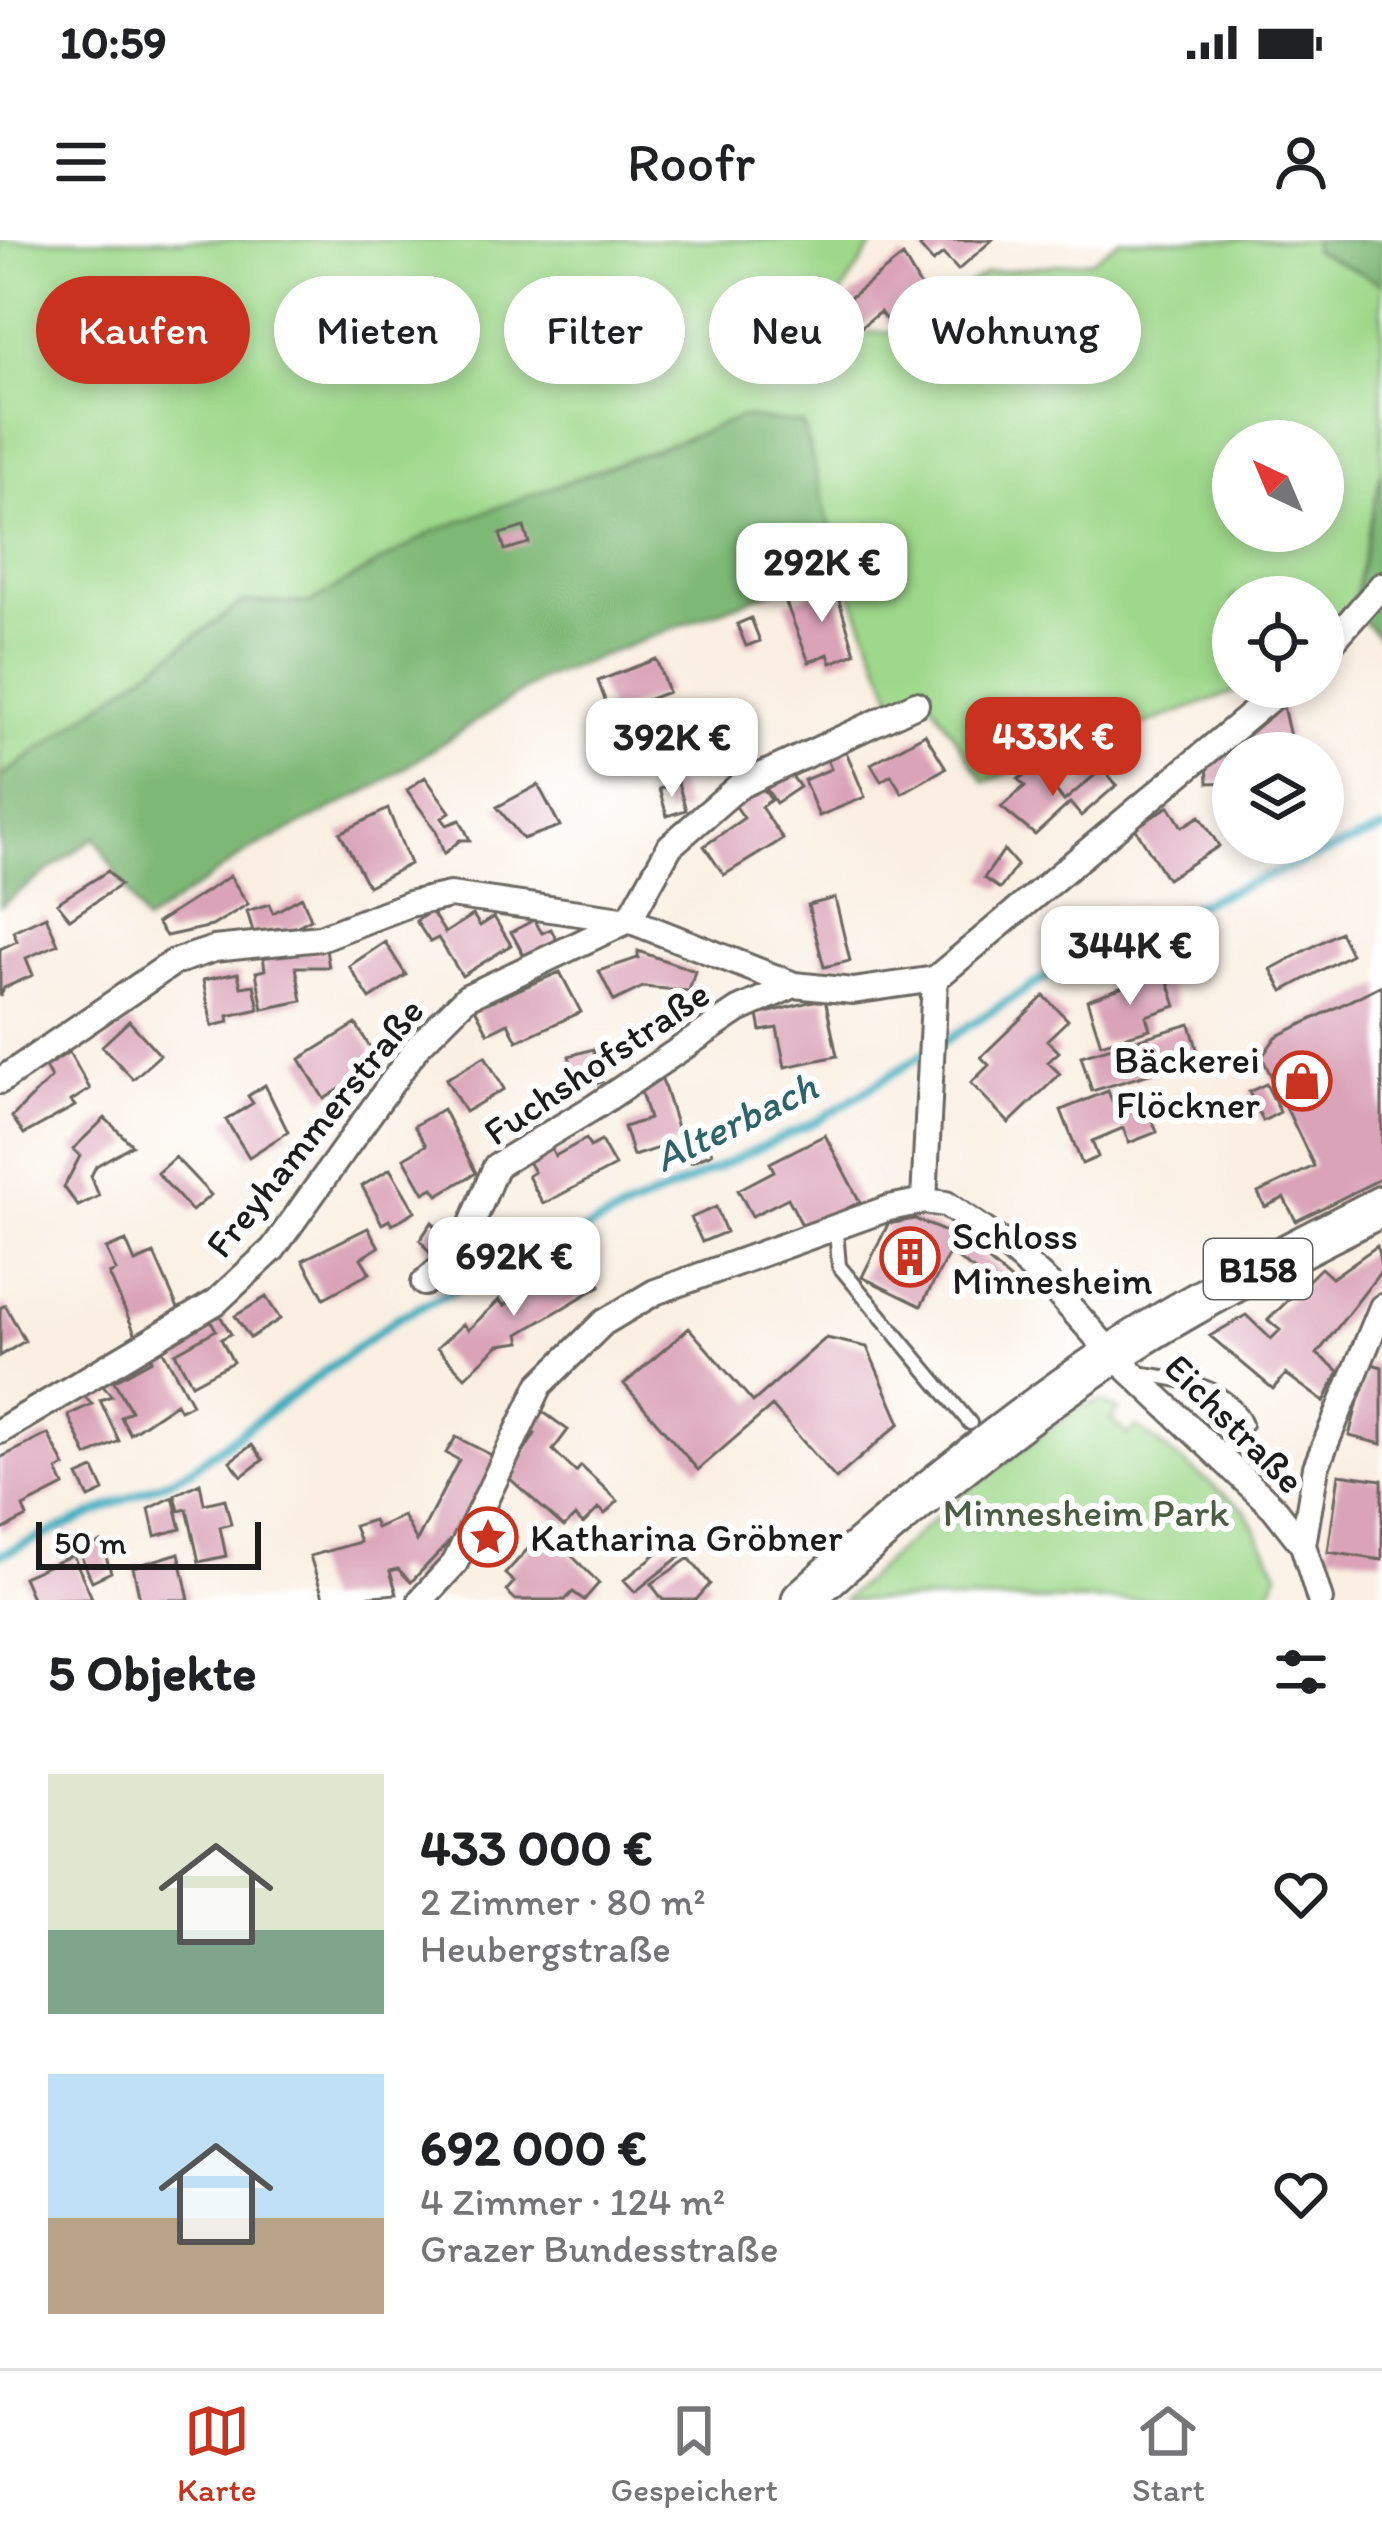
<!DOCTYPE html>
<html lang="de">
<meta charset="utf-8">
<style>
:root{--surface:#fff;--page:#f6f6f6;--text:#202124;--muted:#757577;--line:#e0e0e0;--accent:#c8321e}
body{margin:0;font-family:Itim,sans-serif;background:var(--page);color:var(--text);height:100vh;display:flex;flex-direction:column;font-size:45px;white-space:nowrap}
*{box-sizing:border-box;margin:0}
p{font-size:39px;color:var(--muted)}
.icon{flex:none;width:66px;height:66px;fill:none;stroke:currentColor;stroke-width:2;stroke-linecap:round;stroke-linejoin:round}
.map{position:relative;height:1360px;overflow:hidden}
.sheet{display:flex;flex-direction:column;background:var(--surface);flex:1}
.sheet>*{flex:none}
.banner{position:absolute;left:36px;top:36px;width:1311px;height:108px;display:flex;gap:24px}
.needle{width:78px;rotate:316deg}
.buttons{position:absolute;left:1212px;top:180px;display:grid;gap:24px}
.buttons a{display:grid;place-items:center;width:132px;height:132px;border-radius:50%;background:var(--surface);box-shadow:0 6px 18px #0003;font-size:60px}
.scale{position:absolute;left:36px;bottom:30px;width:225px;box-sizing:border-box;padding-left:12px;border:6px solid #1c1c1c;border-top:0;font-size:33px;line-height:42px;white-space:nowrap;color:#1c1c1c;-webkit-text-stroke:9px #fff;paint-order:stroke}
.price{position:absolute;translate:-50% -102px;padding:0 27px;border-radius:24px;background:#fff;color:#222;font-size:39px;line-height:78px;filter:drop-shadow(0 3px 6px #0008)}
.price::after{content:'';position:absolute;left:50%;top:72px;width:36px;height:27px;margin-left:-18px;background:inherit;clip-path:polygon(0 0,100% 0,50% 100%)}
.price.on{background:var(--accent);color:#fff}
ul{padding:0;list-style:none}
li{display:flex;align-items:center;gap:36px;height:300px;padding:0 48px}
li span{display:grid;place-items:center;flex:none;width:336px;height:240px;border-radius:0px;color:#555}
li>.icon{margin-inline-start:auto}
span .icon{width:144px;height:144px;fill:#fffc;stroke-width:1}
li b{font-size:51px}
h2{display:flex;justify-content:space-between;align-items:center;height:144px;padding:0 48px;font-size:51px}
.pill{padding:0 42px;border-radius:54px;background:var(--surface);box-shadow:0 6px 18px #0003;font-size:42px;line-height:108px}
.pill.on{background:var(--accent);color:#fff}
.status{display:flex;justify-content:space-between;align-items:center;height:84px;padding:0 60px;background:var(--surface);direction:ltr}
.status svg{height:33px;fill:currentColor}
header{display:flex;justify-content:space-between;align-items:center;height:156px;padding:0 48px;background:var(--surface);font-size:54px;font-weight:600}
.tabs{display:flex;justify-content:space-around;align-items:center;height:168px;border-top:3px solid var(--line);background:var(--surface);font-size:33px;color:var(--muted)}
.tabs a{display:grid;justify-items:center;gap:6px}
.tabs .on{color:var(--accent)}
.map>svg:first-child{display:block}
.green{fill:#9ed88a;stroke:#5d7a53;stroke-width:3;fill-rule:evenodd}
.forest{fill:#7eb876;stroke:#4d6a49;stroke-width:3}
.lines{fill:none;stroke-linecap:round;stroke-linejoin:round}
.stream{stroke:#3eacbd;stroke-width:9}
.building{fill:#daa3b7}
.service-casing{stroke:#6a6661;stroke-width:18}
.minor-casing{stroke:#6a6661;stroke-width:30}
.primary-casing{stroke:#6a6661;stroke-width:45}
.service{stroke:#fff;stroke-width:12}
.minor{stroke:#fff;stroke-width:24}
.primary{stroke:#fff;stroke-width:39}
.labels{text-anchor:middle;stroke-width:12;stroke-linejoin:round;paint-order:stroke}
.shield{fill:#fff;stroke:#606060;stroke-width:3}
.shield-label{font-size:36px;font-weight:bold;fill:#1c1c1c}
.poi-label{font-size:39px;fill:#1c1c1c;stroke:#fff;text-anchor:start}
.street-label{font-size:39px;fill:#1c1c1c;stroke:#fff}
.park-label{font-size:39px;fill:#4a5e42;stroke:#fff}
.water-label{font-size:42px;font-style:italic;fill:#2d646c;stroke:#fff}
</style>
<div class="status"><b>10:59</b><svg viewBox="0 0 49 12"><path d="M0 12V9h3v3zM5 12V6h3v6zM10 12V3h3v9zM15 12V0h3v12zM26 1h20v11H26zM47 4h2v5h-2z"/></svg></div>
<header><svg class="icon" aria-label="menu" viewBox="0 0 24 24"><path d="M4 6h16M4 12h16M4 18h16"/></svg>Roofr<svg class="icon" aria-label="person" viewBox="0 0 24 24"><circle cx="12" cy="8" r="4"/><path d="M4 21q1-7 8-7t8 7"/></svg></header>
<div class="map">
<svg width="1382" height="1360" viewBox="0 0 1382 1360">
<rect width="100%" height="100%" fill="#fff"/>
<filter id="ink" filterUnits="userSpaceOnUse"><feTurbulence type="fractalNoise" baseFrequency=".00833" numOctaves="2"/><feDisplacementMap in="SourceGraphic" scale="24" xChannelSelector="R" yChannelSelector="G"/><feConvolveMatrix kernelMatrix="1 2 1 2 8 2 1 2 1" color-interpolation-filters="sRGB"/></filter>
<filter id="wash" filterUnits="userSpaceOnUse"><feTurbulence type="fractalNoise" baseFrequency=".004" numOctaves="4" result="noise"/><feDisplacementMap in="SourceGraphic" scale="48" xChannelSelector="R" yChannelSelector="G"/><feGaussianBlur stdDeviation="2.7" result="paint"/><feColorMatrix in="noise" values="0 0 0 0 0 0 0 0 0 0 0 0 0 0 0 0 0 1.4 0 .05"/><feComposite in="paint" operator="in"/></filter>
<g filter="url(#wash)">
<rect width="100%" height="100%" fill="#faefe2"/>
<path class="green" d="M 0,0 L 876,0 L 815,95 L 900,91 L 986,33 L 1093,20 L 1119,0 L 1314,0 L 1314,10 L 1382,43 L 1382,229 L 1352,370 L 1323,397 L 1323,357 L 1233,357 L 1233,447 L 1248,447 L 985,542 L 923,449 L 895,462 L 840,325 L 803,184 L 434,291 L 310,363 L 243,362 L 0,538 ZM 1233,201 L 1323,201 L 1323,291 L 1233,291 Z
M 1100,1161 L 1119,1170 L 1111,1179 L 1128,1195 L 1137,1187 L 1246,1271 L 1278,1332 L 1267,1360 L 843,1360 L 951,1264 L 1076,1168 Z"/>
<path class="forest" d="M 1314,0 L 1382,0 L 1382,43 L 1313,10 Z
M 742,177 L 803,184 L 840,325 L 541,439 L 377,546 L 247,612 L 145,683 L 95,597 L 0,666 L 0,538 L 243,362 L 310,363 L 434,291 Z
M 1382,229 L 1382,401 L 1352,370 Z"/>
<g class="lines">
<path class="stream" d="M 0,1315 L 187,1232 L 399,1077 L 819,880 L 1054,732 L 1175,673 L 1382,590"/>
</g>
<g id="blocks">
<path class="building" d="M 927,0 L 992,0 L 958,30 L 943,14 L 933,22 L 920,7 Z
M 903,16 L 928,60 L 892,88 L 880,72 L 861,87 L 843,63 Z
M 524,287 L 529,303 L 505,310 L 500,294 Z
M 834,344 L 855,413 L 831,423 L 828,414 L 809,422 L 786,363 Z
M 751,378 L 760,401 L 746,406 L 737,384 Z
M 656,419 L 668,452 L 610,474 L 598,441 Z
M 1283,466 L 1290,497 L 1252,506 L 1253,513 L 1233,513 L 1233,542 L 1208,543 L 1207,517 L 1272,475 L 1270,469 Z
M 925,494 L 946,528 L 902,553 L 891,535 L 881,541 L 871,524 Z
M 845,509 L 865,557 L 819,576 L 804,540 L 831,529 L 826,517 Z
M 1038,527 L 1064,561 L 1102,529 L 1117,545 L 1081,576 L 1070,563 L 1035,595 L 1001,567 L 1025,546 L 1018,539 Z
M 789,532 L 800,547 L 776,563 L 766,548 Z
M 425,537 L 450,572 L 442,578 L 447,585 L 460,580 L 470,600 L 460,600 L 444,614 L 436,591 L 407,550 Z
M 678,543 L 686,570 L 667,576 L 659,549 Z
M 538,545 L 560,586 L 523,599 L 497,567 Z
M 762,547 L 771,560 L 761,567 L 783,599 L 724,635 L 704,606 L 744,578 L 735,565 Z
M 1169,566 L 1182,587 L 1200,576 L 1219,606 L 1167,639 L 1135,588 Z
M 388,569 L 410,624 L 368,646 L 340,593 Z
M 1004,610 L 1017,625 L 1000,649 L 984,638 Z
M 108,631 L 120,645 L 70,679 L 57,663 Z
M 230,636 L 248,664 L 212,686 L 166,696 L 157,683 Z
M 302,657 L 311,679 L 284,693 L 280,688 L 254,695 L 247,671 L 269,664 L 273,673 Z
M 835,658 L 850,721 L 824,727 L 808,665 Z
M 431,671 L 445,693 L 473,675 L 480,686 L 494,677 L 511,705 L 462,736 L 438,698 L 430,702 L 416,681 Z
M 46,676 L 58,704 L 26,718 L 33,735 L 4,748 L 0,757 L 0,709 L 17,701 L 13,691 Z
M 534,680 L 542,693 L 551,689 L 557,701 L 526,719 L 511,692 Z
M 1340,692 L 1351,714 L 1283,751 L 1271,729 Z
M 385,702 L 406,735 L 370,759 L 349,726 Z
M 326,710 L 329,727 L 296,727 L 302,761 L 263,769 L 256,732 L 265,730 L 263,715 Z
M 638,711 L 695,731 L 689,751 L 643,747 L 614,761 L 599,731 L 638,718 Z
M 560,732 L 581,772 L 517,801 L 508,783 L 488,793 L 475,768 Z
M 1165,732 L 1176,766 L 1146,776 L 1150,789 L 1101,804 L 1087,760 Z
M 238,733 L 241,747 L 254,745 L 259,769 L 228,776 L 229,782 L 212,786 L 203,740 Z
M 1382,745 L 1382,938 L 1296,981 L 1284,958 L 1265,967 L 1258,953 L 1314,926 L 1262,817 L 1276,797 Z
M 1044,756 L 1068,780 L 1047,800 L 1059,812 L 1048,822 L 1060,834 L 1009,883 L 971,843 L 989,825 L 981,817 Z
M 825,758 L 837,816 L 785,827 L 777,788 L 761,791 L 758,775 Z
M 129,781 L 160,815 L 133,839 L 102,806 Z
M 356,784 L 380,824 L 324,859 L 300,819 Z
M 1190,784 L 1200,819 L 1092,851 L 1081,816 Z
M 593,809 L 602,842 L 579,849 L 569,816 Z
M 69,812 L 90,849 L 71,861 L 75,866 L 24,894 L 12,877 L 51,838 L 45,827 Z
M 485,816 L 504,849 L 465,872 L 446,839 Z
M 661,836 L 681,901 L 633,916 L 624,887 L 649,879 L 641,852 Z
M 1266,844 L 1280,872 L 1263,881 L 1249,852 Z
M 265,845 L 288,892 L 249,917 L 226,880 L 253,863 L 248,856 Z
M 1108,851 L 1117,873 L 1144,861 L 1157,892 L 1129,903 L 1123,888 L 1092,901 L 1098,917 L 1082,924 L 1061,870 Z
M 443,869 L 476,933 L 438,955 L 433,948 L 424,953 L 404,918 L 426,905 L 414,886 Z
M 105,878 L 132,905 L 96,926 L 91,936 L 99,956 L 78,966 L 64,947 L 80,916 L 73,909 Z
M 825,895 L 860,962 L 804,989 L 788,958 L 752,976 L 738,950 L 774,931 L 770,923 Z
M 586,899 L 590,907 L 601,901 L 615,926 L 543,964 L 528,936 L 534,932 L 526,918 L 550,905 L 555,916 Z
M 706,899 L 712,913 L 691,922 L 685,908 Z
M 175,917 L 211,955 L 192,971 L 157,933 Z
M 390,929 L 415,971 L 392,985 L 389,980 L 382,984 L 362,946 Z
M 716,967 L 726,992 L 702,1002 L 691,978 Z
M 915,979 L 958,997 L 921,1066 L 862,1037 L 888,984 Z
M 432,982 L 449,1004 L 432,1016 L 420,1000 Z
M 368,988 L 379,1007 L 361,1018 L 370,1033 L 324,1058 L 303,1020 Z
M 126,1001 L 135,1022 L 154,1014 L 181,1075 L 136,1095 L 109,1034 L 116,1031 L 106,1009 Z
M 968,1004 L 1011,1040 L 1003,1052 L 957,1018 Z
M 1377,1006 L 1382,1030 L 1317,1114 L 1339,1131 L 1324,1162 L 1286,1134 L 1273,1149 L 1210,1096 L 1246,1075 L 1271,1099 L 1280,1090 L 1268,1080 L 1321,1028 L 1332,1038 Z
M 590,1024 L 600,1046 L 519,1094 L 521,1102 L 499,1105 L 465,1137 L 437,1108 L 463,1084 L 468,1090 L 499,1060 L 504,1066 L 530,1046 L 535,1051 Z
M 266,1057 L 280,1079 L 250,1098 L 235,1076 Z
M 5,1065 L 25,1101 L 0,1116 L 0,1068 Z
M 219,1074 L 231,1094 L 221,1099 L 233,1122 L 192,1144 L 175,1113 L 216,1090 L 210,1079 Z
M 689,1088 L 753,1162 L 826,1098 L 867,1107 L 900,1183 L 836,1239 L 772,1166 L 698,1230 L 624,1144 Z
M 161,1107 L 192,1164 L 180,1170 L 176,1163 L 130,1194 L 121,1177 L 131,1171 L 114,1141 L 152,1120 L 149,1114 Z
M 1368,1123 L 1382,1127 L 1382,1204 L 1349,1196 Z
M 101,1144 L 112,1156 L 100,1160 L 119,1201 L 87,1216 L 68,1175 L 92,1164 L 82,1154 Z
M 539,1169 L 568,1190 L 553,1210 L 576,1232 L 581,1226 L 618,1261 L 605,1274 L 599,1268 L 583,1284 L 575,1276 L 564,1287 L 508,1237 L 535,1194 L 526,1187 Z
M 48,1194 L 65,1226 L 57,1230 L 64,1246 L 23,1267 L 27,1277 L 0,1291 L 0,1218 Z
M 456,1197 L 499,1219 L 462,1288 L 411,1342 L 398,1329 L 390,1331 L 397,1354 L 324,1360 L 310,1316 L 360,1302 L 354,1286 L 373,1280 L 376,1288 L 403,1276 L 417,1301 L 459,1220 L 446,1213 Z
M 252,1205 L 263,1220 L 242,1236 L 230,1221 Z
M 94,1229 L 104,1251 L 89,1258 L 78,1236 Z
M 1339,1234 L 1382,1240 L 1382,1320 L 1328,1312 Z
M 200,1243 L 204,1264 L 225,1259 L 231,1284 L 220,1287 L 226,1316 L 199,1322 L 187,1269 L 179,1271 L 175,1255 Z
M 173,1257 L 181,1289 L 155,1296 L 149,1269 Z
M 554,1298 L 599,1343 L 584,1360 L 573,1352 L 565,1360 L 516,1360 L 506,1351 L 514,1342 L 505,1334 L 536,1300 L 544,1308 Z
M 101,1302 L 111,1332 L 92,1341 L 79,1312 Z
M 668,1304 L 679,1317 L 635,1352 L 624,1340 Z
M 179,1313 L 189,1360 L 140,1360 L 133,1327 Z
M 73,1315 L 92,1358 L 33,1360 L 23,1337 Z
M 689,1318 L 710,1344 L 696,1360 L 663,1360 L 651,1344 Z"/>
</g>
</g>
<g filter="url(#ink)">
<use href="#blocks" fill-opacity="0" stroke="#6a6661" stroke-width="3"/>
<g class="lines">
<g class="service-casing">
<path id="service" d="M 836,991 L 839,1026 L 970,1183
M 1139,1133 C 1179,1140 1227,1143 1245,1184 L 1223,1215"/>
</g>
<g class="minor-casing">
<path id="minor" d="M 1323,412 L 1382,345
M 629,680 L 670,606 L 739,546 L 916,464
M 0,841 L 174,722 L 214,709 L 320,698 L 409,664 L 450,655 L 629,680 L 794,745 L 853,751 L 935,739
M 924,961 L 935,739 L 1284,447
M 424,1043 L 461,1010 L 496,926 L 596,866 L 738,770 L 794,745
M 0,1191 L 216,1062 L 273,1009 L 418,806 L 467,757 L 627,681
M 1303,1305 L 1316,1227 L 1382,1067
M 421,1360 L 455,1323 L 540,1145 L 603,1083 L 655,1052 L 889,968 L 924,961 L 946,964 L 1000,1001 L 1051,1046 L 1113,1115 L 1274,1268 L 1303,1305 L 1320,1360"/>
</g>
<g class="primary-casing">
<path id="primary" d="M 802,1360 C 900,1272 1001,1189 1110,1116 C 1196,1059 1290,1013 1382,966"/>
</g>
<use href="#service" class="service"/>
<use href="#minor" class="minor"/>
<use href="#primary" class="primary"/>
</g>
</g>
<defs>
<g id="shop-ring" transform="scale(3)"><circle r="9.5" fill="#fff" stroke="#c8321e" stroke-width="1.5"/><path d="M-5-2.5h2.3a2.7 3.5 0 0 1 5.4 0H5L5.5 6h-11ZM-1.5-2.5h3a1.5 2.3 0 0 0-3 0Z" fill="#c8321e"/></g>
<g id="building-ring" transform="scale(3)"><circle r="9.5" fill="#fff" stroke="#c8321e" stroke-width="1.5"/><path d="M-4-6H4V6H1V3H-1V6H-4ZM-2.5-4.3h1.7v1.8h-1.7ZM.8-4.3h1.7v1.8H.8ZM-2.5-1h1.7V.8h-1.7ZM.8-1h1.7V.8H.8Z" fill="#c8321e"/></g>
<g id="sight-ring" transform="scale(3)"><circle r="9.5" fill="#fff" stroke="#c8321e" stroke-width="1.5"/><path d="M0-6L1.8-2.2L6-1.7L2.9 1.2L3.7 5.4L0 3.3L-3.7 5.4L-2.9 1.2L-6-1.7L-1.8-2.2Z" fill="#c8321e"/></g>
</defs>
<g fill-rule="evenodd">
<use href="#shop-ring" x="1302" y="841"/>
<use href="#building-ring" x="910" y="1017"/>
<use href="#sight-ring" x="488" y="1297"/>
</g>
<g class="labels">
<rect class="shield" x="1204" y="999" width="108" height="60" rx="9"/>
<g class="shield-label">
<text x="1258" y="1042">B158</text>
</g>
<g class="poi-label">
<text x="1260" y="833" text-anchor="end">Bäckerei<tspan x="1260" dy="45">Flöckner</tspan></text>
<text x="952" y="1009">Schloss<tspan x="952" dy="45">Minnesheim</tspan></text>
<text x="530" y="1311">Katharina Gröbner</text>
</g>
<g class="street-label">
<text transform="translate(596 822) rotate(-34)" y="14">Fuchshofstraße</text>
<text transform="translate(314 887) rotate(-51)" y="14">Freyhammerstraße</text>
<text transform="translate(1235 1183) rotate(45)" y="14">Eichstraße</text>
</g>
<g class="park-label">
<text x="1086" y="1286">Minnesheim Park</text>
</g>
<g class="water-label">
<text transform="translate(735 881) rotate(-26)" y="15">Alterbach</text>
</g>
</g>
</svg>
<div class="buttons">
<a><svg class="needle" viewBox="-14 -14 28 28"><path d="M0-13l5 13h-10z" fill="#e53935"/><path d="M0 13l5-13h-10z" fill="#757577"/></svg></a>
<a><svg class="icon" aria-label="locate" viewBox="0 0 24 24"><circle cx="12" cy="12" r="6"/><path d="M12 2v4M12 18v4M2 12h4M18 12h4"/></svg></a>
<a><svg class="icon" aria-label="layers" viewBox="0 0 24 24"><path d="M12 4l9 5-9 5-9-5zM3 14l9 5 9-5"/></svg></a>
</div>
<div class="scale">50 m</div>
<b class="price" style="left:822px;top:385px">292K €</b>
<b class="price on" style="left:1053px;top:559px">433K €</b>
<b class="price" style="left:672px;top:560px">392K €</b>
<b class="price" style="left:1130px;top:768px">344K €</b>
<b class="price" style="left:514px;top:1079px">692K €</b>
<div class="banner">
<a class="pill on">Kaufen</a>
<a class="pill">Mieten</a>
<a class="pill">Filter</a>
<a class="pill">Neu</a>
<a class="pill">Wohnung</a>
</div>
</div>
<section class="sheet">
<h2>5 Objekte<svg class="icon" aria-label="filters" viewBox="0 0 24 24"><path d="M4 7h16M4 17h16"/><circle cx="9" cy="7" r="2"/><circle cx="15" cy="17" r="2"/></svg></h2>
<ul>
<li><span style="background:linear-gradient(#dfe7d0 65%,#7fa58c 0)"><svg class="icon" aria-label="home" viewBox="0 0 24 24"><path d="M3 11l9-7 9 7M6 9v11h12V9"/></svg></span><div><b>433 000 €</b><p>2 Zimmer · 80 m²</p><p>Heubergstraße</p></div><svg class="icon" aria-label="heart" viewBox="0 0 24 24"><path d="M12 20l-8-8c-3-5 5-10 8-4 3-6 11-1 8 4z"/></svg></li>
<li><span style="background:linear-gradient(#bfe0f5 60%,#b9a48a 0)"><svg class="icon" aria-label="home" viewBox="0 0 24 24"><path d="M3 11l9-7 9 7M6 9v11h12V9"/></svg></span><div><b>692 000 €</b><p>4 Zimmer · 124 m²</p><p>Grazer Bundesstraße</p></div><svg class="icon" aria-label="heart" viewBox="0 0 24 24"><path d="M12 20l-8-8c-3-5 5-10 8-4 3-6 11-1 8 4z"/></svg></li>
</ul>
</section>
<nav class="tabs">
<a class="on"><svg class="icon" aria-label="map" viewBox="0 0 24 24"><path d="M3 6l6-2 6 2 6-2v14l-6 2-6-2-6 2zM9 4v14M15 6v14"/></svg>Karte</a>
<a><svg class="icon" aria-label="saved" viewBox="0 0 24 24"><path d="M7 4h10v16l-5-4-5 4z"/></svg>Gespeichert</a>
<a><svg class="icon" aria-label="home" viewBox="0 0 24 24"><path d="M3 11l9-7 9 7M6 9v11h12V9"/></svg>Start</a>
</nav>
